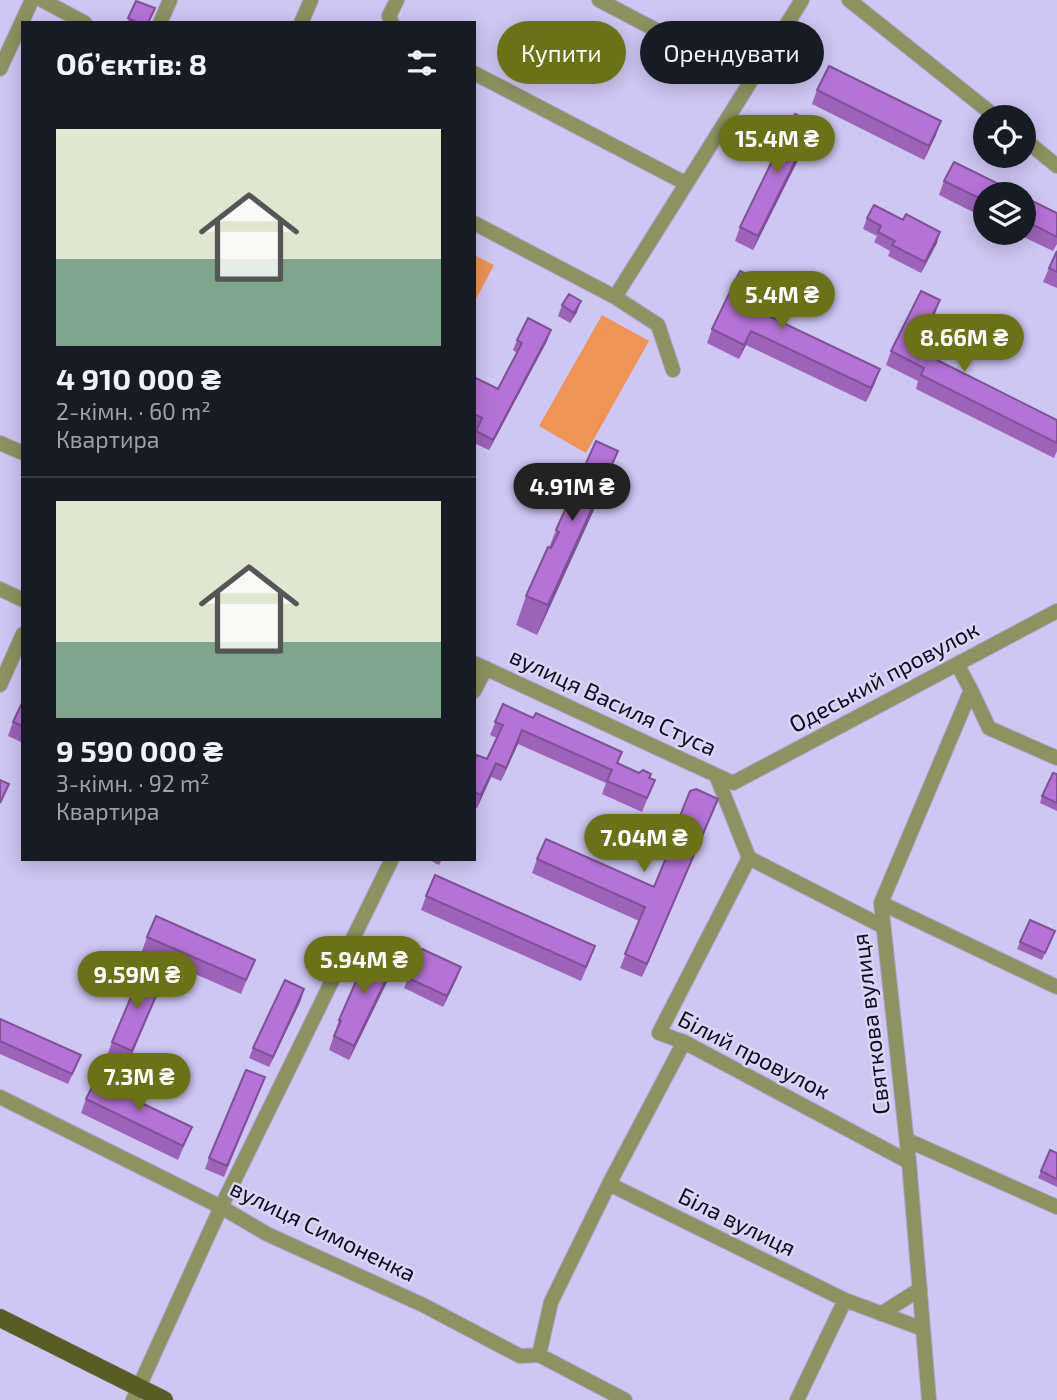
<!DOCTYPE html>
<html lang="uk">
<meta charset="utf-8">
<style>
:root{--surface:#171b24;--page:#20242c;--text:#f1f3f6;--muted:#9ea1a6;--line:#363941;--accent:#6b7117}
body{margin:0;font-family:"Exo 2",sans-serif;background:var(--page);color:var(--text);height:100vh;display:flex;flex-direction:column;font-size:26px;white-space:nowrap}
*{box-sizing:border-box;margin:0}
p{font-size:23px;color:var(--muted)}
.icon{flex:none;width:38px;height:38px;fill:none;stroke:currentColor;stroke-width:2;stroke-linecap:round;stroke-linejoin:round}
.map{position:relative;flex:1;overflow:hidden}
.side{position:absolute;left:21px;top:21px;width:455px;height:840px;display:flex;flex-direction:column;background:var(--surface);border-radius:0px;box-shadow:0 4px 18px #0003}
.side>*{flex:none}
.banner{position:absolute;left:497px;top:21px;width:455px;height:63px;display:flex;gap:14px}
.tools{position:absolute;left:973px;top:105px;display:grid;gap:14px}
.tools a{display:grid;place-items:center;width:63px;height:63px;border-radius:50%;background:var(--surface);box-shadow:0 4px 18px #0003;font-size:35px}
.price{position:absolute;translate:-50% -60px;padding:0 16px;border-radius:24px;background:var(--accent);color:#fff;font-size:23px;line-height:46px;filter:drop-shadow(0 2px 4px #0008)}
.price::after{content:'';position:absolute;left:50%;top:42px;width:21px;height:16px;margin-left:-10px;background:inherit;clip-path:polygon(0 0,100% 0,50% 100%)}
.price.on{background:#222;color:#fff}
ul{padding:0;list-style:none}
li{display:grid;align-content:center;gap:14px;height:371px;padding:0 35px}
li+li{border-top:2px solid var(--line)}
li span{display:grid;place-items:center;height:217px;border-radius:0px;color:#555}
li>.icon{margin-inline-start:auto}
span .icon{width:126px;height:126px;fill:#fffc;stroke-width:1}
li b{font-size:30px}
h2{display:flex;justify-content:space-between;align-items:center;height:84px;padding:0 35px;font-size:30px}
.chip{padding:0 24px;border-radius:32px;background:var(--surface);box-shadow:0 4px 18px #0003;font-size:24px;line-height:63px}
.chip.on{background:var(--accent);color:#fff}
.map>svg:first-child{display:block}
.green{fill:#ee9457}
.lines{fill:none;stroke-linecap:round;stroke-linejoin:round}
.minor-casing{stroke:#aca4ce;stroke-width:16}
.major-casing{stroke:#aca4ce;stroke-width:19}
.minor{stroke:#8d9260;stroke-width:14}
.major{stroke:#595d23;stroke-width:18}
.wall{fill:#9c63b9}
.shaded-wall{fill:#7f5096}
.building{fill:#b573d7;stroke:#7f5096;stroke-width:2}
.labels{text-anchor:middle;stroke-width:5;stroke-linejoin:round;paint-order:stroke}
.street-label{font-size:23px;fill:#100923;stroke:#dbd6f4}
</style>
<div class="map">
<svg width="1057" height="1400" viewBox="0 0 1057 1400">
<rect width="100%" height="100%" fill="#cec6f3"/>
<path class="green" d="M 474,255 L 494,265 L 474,303 Z
M 602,315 L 649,341 L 586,453 L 539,426 Z"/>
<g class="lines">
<g class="minor-casing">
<path id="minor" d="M 42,0 L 85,23
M 599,0 L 751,80
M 849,0 L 996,117
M 160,23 L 170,0
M 301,23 L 311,0
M 392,23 L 389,16 L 397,0
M 0,69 L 32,0
M 474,73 L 685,183
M 1024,139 L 1057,166
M 474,223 L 615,297 L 658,325 L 673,370
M 615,297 L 802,0
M 0,443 L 23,453
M 0,589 L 23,600
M 474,663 L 733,783 L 1057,611
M 0,685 L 23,634
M 971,690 L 989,728 L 1057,758
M 474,691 L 486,668
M 716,775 L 749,858
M 749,858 L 659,1033 L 684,1042 L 909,1162
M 749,858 L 882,926
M 881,903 L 1057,987
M 0,1097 L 221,1207 L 267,1234 L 423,1305 L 520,1356 L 539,1355 L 625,1400
M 907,1140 L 1057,1207
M 609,1184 L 845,1300 L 923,1329
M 881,1314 L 920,1289
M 539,1355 L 551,1302 L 609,1184 L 684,1042
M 133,1400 L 221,1207 L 392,859
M 797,1400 L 845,1300
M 929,1400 L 909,1162 L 881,903 L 971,690 L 957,664"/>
</g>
<g class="major-casing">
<path id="major" d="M 0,1318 L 164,1400"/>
</g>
<use href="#minor" class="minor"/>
<use href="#major" class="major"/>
</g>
<path class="wall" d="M 136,1 L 149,23 L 127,23 Z
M 817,90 L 936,135 L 924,160 L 812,104 Z
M 814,123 L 809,138 L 753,250 L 735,241 L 740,227 Z
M 944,181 L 985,194 L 985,218 L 939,195 Z
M 1024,197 L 1057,213 L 1057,244 L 1053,251 L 1015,233 L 1024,233 Z
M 867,218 L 937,243 L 921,273 L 888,256 L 890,251 L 874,242 L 877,236 L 863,229 Z
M 1057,251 L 1057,288 L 1043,282 L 1049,268 Z
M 767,300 L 761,312 L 875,383 L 866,402 L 746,345 L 739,359 L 707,343 L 712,329 Z
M 562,305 L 577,312 L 570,323 L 558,316 Z
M 935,314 L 921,343 L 932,358 L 1057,420 L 1057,451 L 1054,458 L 916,389 L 918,381 L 886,365 L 891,351 Z
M 551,330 L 547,341 L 489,450 L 474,443 L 474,434 L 477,428 L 474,427 L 474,377 L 498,389 L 517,353 L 513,350 L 517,340 Z
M 618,451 L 607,481 L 537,635 L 516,625 L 526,596 L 549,548 L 556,530 Z
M 23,704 L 23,743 L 8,736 L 13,722 Z
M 503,704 L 618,764 L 655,780 L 642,812 L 602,794 L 606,783 L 518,744 L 501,781 L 491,777 L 477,808 L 474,807 L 474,761 L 487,759 L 497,738 L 490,735 Z
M 1057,774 L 1057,811 L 1040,803 L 1042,796 Z
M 718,799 L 642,977 L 620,968 L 639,921 L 532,873 L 537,859 L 654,887 L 678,831 L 675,830 L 680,816 Z
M 427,859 L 442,859 L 439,865 Z
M 426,896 L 590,960 L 581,981 L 421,910 Z
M 147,937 L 255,960 L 241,994 L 142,951 Z
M 1052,938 L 1042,960 L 1017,949 L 1020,942 Z
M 393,957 L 387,982 L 349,1060 L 329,1050 L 339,1020 Z
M 408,978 L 457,978 L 443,1007 L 404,988 Z
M 163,980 L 129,1062 L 108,1053 L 112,1042 Z
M 301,1000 L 269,1067 L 249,1058 L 253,1048 Z
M 0,1019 L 77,1065 L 68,1084 L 0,1054 Z
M 261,1088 L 224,1177 L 205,1169 L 209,1158 Z
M 86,1099 L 192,1127 L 178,1160 L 81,1113 Z
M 1057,1153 L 1057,1187 L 1038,1178 L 1041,1171 Z"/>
<path class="shaded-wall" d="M 941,121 L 936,135 L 924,160 L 929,146 Z
M 814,123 L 809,138 L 753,250 L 758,236 Z
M 940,232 L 937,243 L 921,273 L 925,262 Z
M 772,286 L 767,300 L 755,326 L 760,312 Z
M 940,300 L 935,314 L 914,356 L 919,342 Z
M 581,301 L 577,312 L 570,323 L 574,313 Z
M 551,330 L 547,341 L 489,450 L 493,440 Z
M 751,331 L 746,345 L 739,359 L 744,345 Z
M 880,369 L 875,383 L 866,402 L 871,388 Z
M 618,451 L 607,481 L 537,635 L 548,605 Z
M 522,730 L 518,744 L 501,781 L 506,768 Z
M 496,763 L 491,777 L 477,808 L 481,795 Z
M 718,799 L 713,812 L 642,977 L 647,964 Z
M 392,967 L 387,982 L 349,1060 L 354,1046 Z
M 461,967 L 457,978 L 443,1007 L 447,996 Z
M 304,989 L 301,1000 L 269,1067 L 273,1057 Z"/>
<path class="building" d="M 136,1 L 155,8 L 148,23 L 138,23 L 128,18 Z
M 829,66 L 941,121 L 929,146 L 817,90 Z
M 795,114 L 814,123 L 758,236 L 740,227 Z
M 954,162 L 1019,194 L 985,194 L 985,201 L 944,181 Z
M 1024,197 L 1057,213 L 1057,237 L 1024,220 Z
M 874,205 L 903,220 L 906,214 L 940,232 L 925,262 L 892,245 L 895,241 L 878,232 L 881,226 L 867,218 Z
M 1057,251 L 1057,272 L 1049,268 Z
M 740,271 L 772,286 L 760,312 L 880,369 L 871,388 L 751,331 L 744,345 L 712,329 Z
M 921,291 L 940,300 L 919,342 L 935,350 L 931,357 L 1057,420 L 1057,443 L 921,375 L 924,368 L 891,351 Z
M 569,294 L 581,301 L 574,313 L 562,305 Z
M 528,318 L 551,330 L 493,440 L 476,431 L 482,418 L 474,414 L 474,377 L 498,389 L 522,343 L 517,340 Z
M 596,441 L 618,451 L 548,605 L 526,596 L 548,547 L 551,548 L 559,532 L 556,530 Z
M 22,703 L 23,704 L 23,726 L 13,722 Z
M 503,704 L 533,718 L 536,713 L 622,752 L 617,763 L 639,773 L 643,770 L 651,774 L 649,778 L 655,780 L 647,798 L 607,781 L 612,770 L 522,730 L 506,768 L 496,763 L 481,795 L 474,792 L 474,761 L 477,755 L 487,759 L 503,725 L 495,722 Z
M 1053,773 L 1057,774 L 1057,803 L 1042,796 Z
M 0,780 L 9,784 L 0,803 Z
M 696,789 L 718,799 L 647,964 L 625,954 L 645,907 L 537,859 L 546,839 L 654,887 L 683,817 L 680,816 L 690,791 Z
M 435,875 L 595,946 L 586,967 L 426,896 Z
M 156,916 L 255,960 L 246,980 L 147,937 Z
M 1030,920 L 1055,931 L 1045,953 L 1020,942 Z
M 371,947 L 393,957 L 389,966 L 392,967 L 354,1046 L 334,1036 L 341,1021 L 339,1020 Z
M 422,949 L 461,967 L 447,996 L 408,978 Z
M 142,971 L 163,980 L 132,1051 L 112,1042 Z
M 285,980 L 304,989 L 273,1057 L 253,1048 Z
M 0,1019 L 81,1055 L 72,1074 L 0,1041 Z
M 246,1070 L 265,1077 L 227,1166 L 209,1158 Z
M 95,1081 L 192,1127 L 183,1146 L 86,1099 Z
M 1050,1150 L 1057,1153 L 1057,1179 L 1041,1171 Z"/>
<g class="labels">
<g class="street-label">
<text transform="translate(884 677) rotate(-28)" y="8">Одеський провулок</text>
<text transform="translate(613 702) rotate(25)" y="8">вулиця Василя Стуса</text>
<text transform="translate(871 1024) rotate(-97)" y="8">Святкова вулиця</text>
<text transform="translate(754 1055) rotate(27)" y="8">Білий провулок</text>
<text transform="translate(737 1222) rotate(26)" y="8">Біла вулиця</text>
<text transform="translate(323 1231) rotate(26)" y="8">вулиця Симоненка</text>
</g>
</g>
</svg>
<div class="tools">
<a><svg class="icon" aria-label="locate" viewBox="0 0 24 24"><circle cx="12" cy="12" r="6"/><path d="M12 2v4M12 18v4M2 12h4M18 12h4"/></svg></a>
<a><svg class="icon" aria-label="layers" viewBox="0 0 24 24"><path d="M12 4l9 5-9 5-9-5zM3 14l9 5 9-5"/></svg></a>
</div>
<b class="price" style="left:777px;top:175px">15.4M ₴</b>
<b class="price" style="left:782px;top:331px">5.4M ₴</b>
<b class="price" style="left:964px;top:374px">8.66M ₴</b>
<b class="price on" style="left:572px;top:523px">4.91M ₴</b>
<b class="price" style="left:644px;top:874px">7.04M ₴</b>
<b class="price" style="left:364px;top:996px">5.94M ₴</b>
<b class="price" style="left:137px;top:1011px">9.59M ₴</b>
<b class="price" style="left:139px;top:1113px">7.3M ₴</b>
<div class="banner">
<a class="chip on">Купити</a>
<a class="chip">Орендувати</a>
</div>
<section class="side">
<h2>Об’єктів: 8<svg class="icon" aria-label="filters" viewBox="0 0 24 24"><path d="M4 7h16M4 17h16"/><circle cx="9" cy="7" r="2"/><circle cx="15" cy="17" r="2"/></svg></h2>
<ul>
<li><span style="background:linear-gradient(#dfe7d0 60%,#7fa58c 0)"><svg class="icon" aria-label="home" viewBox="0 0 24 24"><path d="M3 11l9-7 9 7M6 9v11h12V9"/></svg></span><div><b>4 910 000 ₴</b><p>2-кімн. · 60 m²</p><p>Квартира</p></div></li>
<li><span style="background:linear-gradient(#dfe7d0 65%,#7fa58c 0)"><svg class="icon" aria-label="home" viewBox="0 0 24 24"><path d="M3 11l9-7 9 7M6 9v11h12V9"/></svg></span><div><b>9 590 000 ₴</b><p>3-кімн. · 92 m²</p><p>Квартира</p></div></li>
</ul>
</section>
</div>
